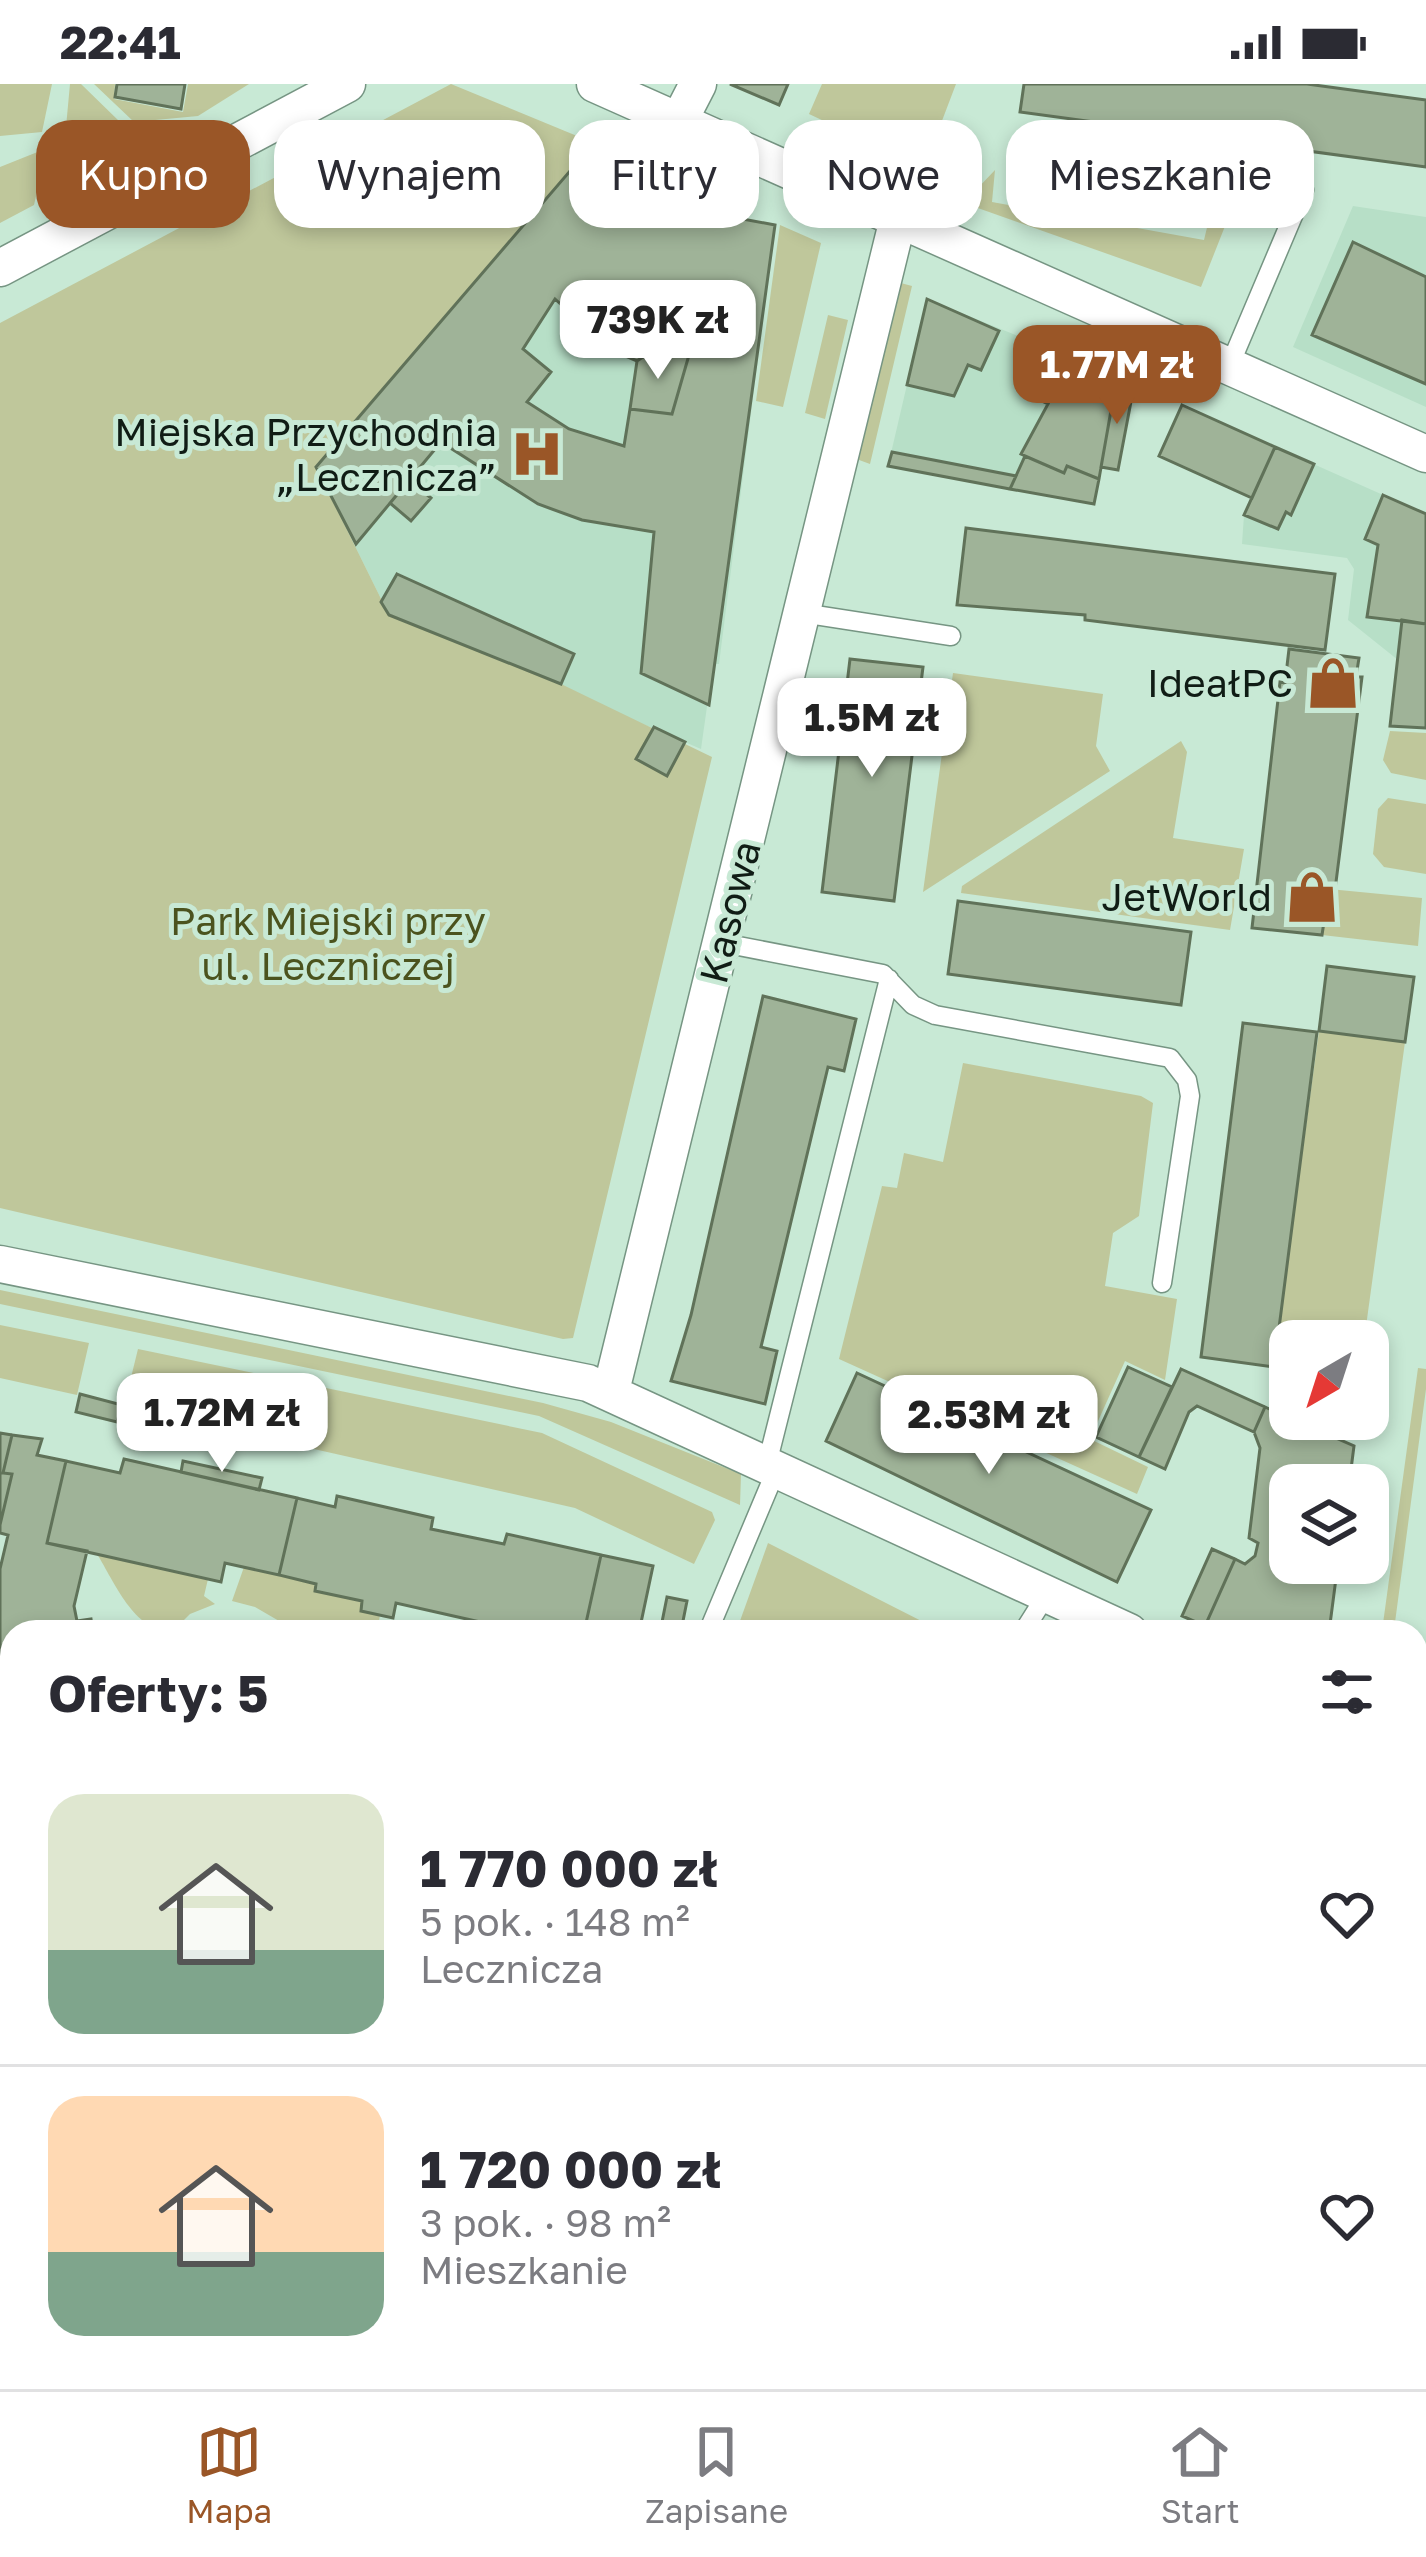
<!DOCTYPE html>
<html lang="pl">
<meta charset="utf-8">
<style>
:root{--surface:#fff;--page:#f7f7f7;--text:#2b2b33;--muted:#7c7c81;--line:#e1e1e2;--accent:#9a5627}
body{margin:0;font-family:"Golos Text",sans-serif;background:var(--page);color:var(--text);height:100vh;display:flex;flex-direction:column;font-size:45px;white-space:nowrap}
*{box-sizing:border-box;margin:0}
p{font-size:39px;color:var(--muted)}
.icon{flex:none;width:66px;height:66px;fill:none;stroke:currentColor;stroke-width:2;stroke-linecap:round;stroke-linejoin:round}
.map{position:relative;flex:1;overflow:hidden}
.drawer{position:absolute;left:0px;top:1536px;width:1428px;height:771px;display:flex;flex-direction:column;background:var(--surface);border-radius:36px 36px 0 0;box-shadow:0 6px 18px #0003}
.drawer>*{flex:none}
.top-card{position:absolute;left:36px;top:36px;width:1356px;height:108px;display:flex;gap:24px}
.needle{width:78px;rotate:219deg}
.controls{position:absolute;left:1269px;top:1236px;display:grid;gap:24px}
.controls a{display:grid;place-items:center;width:120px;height:120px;border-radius:24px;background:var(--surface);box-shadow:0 6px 18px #0003;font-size:60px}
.price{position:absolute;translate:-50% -102px;padding:0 27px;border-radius:24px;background:#fff;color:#222;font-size:39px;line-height:78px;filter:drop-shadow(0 3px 6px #0008)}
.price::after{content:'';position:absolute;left:50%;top:72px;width:36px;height:27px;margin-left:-18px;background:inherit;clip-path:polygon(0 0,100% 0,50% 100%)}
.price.current{background:var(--accent);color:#fff}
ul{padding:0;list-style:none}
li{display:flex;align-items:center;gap:36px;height:300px;padding:0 48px}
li+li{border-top:3px solid var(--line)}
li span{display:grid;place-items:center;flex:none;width:336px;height:240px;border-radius:36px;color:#555}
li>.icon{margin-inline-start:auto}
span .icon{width:144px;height:144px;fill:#fffc;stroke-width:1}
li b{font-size:51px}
h2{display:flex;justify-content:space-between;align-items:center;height:144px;padding:0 48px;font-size:51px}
.tag{padding:0 42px;border-radius:36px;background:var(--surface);box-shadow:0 6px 18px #0003;font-size:42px;line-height:108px}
.tag.current{background:var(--accent);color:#fff}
.status{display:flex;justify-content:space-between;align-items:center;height:84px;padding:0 60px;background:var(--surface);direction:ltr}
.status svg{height:33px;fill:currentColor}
.menu{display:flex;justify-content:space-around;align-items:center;height:168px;border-top:3px solid var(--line);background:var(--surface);font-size:33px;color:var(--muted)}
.menu a{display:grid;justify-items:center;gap:6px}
.menu .current{color:var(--accent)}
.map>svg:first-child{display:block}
.built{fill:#b7dfc7}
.green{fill:#bfc79b}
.building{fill:#9fb398;stroke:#607259;stroke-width:3;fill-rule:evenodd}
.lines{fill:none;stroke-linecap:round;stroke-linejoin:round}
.lane-casing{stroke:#769583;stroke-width:21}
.street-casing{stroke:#769583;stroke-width:39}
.lane{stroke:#fff;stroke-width:18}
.street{stroke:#fff;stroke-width:36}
.labels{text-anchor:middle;stroke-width:10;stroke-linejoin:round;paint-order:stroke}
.poi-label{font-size:39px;fill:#101c15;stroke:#c8e9d5;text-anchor:end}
.street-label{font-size:39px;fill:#101c15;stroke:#c8e9d5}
.park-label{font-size:39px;fill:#4b531e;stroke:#c8e9d5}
</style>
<div class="status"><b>22:41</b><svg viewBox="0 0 49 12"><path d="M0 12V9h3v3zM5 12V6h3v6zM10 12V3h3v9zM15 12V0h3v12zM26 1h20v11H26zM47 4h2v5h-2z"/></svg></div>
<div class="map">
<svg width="1426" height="2305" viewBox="0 0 1426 2305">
<rect width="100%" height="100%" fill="#c8e9d5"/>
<path class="built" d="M 594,59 L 653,109 L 684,124 L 775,141 L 719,580 L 713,580 L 701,665 L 389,531 L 316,383 Z
M 1353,122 L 1426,133 L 1426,323 L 1293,263 Z
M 927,215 L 1117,292 L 1094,420 L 888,382 Z
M 1275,363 L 1426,430 L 1426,644 L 1390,642 L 1398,576 L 1348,536 L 1354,485 L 1347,474 L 1242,460 L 1244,431 Z"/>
<path class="green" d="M 0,0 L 52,0 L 42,48 L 0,52 Z
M 70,0 L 81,0 L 120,38 L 66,43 Z
M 94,0 L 115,0 L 114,15 L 183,28 L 188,0 L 249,0 L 198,32 L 134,38 Z
M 451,0 L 594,59 L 316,383 L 389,531 L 561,600 L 712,673 L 573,1254 L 563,1255 L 0,1124 L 0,239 Z
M 822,0 L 956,0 L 924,84 L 809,30 Z
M 166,42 L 169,48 L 52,106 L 61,57 Z
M 40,67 L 45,72 L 34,121 L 0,139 L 0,83 Z
M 995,86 L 992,118 L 1204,156 L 1211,127 L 1229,132 L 1201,203 L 975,123 L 975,107 Z
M 780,141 L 821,159 L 783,323 L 756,317 Z
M 897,198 L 912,202 L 870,380 L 851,373 Z
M 828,231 L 848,236 L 825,335 L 805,329 Z
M 953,589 L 1103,610 L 1096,662 L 1110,687 L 923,808 Z
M 1390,647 L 1426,649 L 1426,696 L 1391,689 L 1383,676 Z
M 1181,657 L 1187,668 L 1173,754 L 1244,765 L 1230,846 L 961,809 L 962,802 Z
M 1388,714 L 1426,720 L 1426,790 L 1384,783 L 1373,770 L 1378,725 Z
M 1329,805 L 1422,814 L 1418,862 L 1322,851 Z
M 1319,947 L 1405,958 L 1364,1257 L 1290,1257 L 1290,1316 L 1270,1306 Z
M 963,979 L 1141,1012 L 1153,1019 L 1139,1132 L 1113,1149 L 1105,1202 L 1177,1215 L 1165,1296 L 1125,1277 L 1090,1355 L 1148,1383 L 1137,1410 L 839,1275 L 882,1102 L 897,1104 L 904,1069 L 943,1078 Z
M 0,1206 L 543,1319 L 611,1338 L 741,1390 L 740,1421 L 539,1332 L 0,1220 Z
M 0,1241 L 89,1259 L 77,1311 L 0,1294 Z
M 138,1265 L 542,1349 L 712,1428 L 715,1436 L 694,1480 L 575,1424 L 124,1322 Z
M 1418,1284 L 1426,1285 L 1426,1305 L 1394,1546 L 1382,1547 Z
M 768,1459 L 943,1548 L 736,1548 Z
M 97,1470 L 208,1495 L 204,1512 L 215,1520 L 190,1530 L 172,1548 C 134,1548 114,1497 97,1470 Z
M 244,1483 L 316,1500 L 316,1508 L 362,1517 L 380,1531 L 377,1548 L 298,1548 L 255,1523 L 232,1517 Z
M 0,1750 L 12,1758 L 12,2295 L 650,2295 L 644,2305 L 0,2305 Z"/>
<path class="building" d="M 117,0 L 185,0 L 181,25 L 115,13 Z
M 730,0 L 788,0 L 779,21 Z
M 1024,0 L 1307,0 L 1426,16 L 1426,83 L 1020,28 Z
M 594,59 L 653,109 L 684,124 L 775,141 L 709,621 L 641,589 L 654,448 L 582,436 L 538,420 L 441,358 L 356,460 L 316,383 ZM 555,215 L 579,237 L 582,253 L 602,262 L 637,277 L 650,268 L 689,271 L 672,330 L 630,325 L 624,362 L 569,345 L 527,318 L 551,288 L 523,265 Z
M 1353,158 L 1426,193 L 1426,300 L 1312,251 Z
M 927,215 L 999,247 L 981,286 L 968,281 L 954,312 L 907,301 Z
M 1039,258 L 1117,292 L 1099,395 L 1067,382 L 1064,389 L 1021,370 L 1048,320 L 1018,306 Z
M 650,268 L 689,271 L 672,330 L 630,325 L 637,277 Z
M 1116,299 L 1133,307 L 1118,386 L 1101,383 Z
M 1182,321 L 1275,363 L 1252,414 L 1159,372 Z
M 1275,363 L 1314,380 L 1291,431 L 1286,428 L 1278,445 L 1244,431 Z
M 892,368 L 1016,392 L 1010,405 L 888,382 Z
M 1025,372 L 1064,389 L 1067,382 L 1099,395 L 1094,420 L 1010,405 Z
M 409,396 L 431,414 L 411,437 L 390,419 Z
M 1383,411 L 1426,430 L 1426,540 L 1367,533 L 1378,461 L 1365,455 Z
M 966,444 L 1335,490 L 1325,566 L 1085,536 L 1085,531 L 957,521 Z
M 397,490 L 574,570 L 561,600 L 389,531 L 381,518 Z
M 1402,536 L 1426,540 L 1426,644 L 1390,642 Z
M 1289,565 L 1359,574 L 1356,593 L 1362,593 L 1335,806 L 1329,805 L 1322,851 L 1252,844 L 1280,598 L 1285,599 Z
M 850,575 L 923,583 L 894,817 L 822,808 Z
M 654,643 L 685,658 L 667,692 L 636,675 Z
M 958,817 L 1191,848 L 1181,921 L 948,890 Z
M 1327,882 L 1414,893 L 1405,958 L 1319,947 Z
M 763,912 L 856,935 L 844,987 L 828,983 L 761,1263 L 777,1267 L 765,1320 L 671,1297 L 691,1231 Z
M 1243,939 L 1317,948 L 1274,1283 L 1201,1273 Z
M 1128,1283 L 1172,1303 L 1139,1373 L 1096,1353 Z
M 1181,1285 L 1265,1323 L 1254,1348 L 1197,1322 L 1189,1328 L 1165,1385 L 1139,1373 Z
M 857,1289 L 1151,1426 L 1117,1498 L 826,1357 Z
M 80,1310 L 122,1321 L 117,1338 L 76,1328 Z
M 1265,1323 L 1354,1362 L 1349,1401 L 1290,1401 L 1290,1479 L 1338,1479 L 1329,1548 L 1218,1548 L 1205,1542 L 1235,1475 L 1245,1480 L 1255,1472 L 1258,1459 L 1249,1454 L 1260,1364 L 1254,1348 Z
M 0,1349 L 12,1351 L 3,1389 L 12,1390 L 0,1441 Z
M 12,1351 L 42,1355 L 37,1371 L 66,1377 L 47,1459 L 87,1467 L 74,1522 L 77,1537 L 91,1535 L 93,1548 L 12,1548 L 12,1640 L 0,1597 L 0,1485 L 8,1451 L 0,1449 L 0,1441 L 12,1390 L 3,1389 Z
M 124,1375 L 297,1414 L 279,1491 L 225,1479 L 221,1498 L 47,1459 L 66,1377 L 120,1389 Z
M 183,1377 L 262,1394 L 259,1406 L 181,1388 Z
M 337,1412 L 433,1434 L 431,1445 L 504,1460 L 507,1450 L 601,1471 L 584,1548 L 501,1548 L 502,1543 L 396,1519 L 393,1534 L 361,1527 L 362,1517 L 315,1507 L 316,1500 L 279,1491 L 297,1414 L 335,1423 Z
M 1212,1465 L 1235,1475 L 1205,1542 L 1182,1532 Z
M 601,1471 L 653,1482 L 639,1548 L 584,1548 Z
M 667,1513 L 687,1517 L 681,1547 L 661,1543 Z
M 11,1637 L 12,1640 L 12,1731 L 0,1718 L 0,1640 Z
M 797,2295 L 878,2295 L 885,2299 L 881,2305 L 813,2305 Z
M 878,2295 L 1071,2295 L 1087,2305 L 894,2305 Z"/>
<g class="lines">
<g class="lane-casing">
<path id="lane" d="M 1229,283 L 1304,106
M 802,529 L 951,552
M 723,859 L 883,890 L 913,921 L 935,931 L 1170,974 L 1187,996 L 1190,1012 L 1162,1199
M 767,1380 L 889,895
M 708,1548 L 777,1384
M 1023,1548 L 1047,1510"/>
</g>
<g class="street-casing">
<path id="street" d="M 595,0 L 1426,370
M 680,35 L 698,0
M 0,184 L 347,0
M 0,1180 L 588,1299 L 1129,1548
M 611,1307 L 897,139"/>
</g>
<use href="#lane" class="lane"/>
<use href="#street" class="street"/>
</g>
<defs>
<g id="hospital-bare" transform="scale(4.14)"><path d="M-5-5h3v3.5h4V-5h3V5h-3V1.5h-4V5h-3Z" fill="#9a5627" stroke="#c8e9d5" stroke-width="2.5" paint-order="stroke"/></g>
<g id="shop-bare" transform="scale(4.14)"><path d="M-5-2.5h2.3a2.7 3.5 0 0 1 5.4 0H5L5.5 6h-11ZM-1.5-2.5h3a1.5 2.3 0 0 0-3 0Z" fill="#9a5627" stroke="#c8e9d5" stroke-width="2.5" paint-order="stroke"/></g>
</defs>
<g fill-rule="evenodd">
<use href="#hospital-bare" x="537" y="370"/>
<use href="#shop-bare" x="1333" y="599"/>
<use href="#shop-bare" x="1312" y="813"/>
</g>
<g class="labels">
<g class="poi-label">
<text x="497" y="362">Miejska Przychodnia<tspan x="497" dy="45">„Lecznicza”</tspan></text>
<text x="1293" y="613">IdeałPC</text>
<text x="1272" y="827">JetWorld</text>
</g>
<g class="street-label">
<text transform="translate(730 828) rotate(-76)" y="14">Kasowa</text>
</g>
<g class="park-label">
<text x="328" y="851">Park Miejski przy<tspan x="328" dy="45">ul. Leczniczej</tspan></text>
</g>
</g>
</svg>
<div class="controls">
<a><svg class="needle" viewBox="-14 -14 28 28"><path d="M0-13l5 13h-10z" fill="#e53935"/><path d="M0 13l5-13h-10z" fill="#7c7c81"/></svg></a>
<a><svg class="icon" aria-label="layers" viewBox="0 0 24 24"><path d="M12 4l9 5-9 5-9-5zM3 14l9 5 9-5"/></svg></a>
</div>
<b class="price" style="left:658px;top:298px">739K zł</b>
<b class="price current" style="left:1117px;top:343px">1.77M zł</b>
<b class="price" style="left:872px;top:696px">1.5M zł</b>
<b class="price" style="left:222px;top:1391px">1.72M zł</b>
<b class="price" style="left:989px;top:1393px">2.53M zł</b>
<div class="top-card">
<a class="tag current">Kupno</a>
<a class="tag">Wynajem</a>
<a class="tag">Filtry</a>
<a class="tag">Nowe</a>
<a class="tag">Mieszkanie</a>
</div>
<section class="drawer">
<h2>Oferty: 5<svg class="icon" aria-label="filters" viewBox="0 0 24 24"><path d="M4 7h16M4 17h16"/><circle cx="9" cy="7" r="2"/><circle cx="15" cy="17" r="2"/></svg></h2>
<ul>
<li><span style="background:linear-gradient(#dfe7d0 65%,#7fa58c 0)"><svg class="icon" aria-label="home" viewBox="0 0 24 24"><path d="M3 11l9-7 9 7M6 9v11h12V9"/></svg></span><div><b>1 770 000 zł</b><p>5 pok. · 148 m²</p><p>Lecznicza</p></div><svg class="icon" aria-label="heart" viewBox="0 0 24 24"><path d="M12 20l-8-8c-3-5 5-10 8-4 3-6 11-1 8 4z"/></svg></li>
<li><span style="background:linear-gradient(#ffd9b3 65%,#7fa58c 0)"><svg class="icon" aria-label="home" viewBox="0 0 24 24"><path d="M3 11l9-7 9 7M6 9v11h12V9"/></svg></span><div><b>1 720 000 zł</b><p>3 pok. · 98 m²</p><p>Mieszkanie</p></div><svg class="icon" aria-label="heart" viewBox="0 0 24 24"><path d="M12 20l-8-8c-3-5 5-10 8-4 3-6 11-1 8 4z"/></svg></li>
</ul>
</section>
</div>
<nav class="menu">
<a class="current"><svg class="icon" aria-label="map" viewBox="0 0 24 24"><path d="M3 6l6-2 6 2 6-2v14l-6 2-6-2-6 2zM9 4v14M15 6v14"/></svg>Mapa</a>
<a><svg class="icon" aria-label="saved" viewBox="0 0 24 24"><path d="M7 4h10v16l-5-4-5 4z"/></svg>Zapisane</a>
<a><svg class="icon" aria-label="home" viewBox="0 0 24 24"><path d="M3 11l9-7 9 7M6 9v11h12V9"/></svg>Start</a>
</nav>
